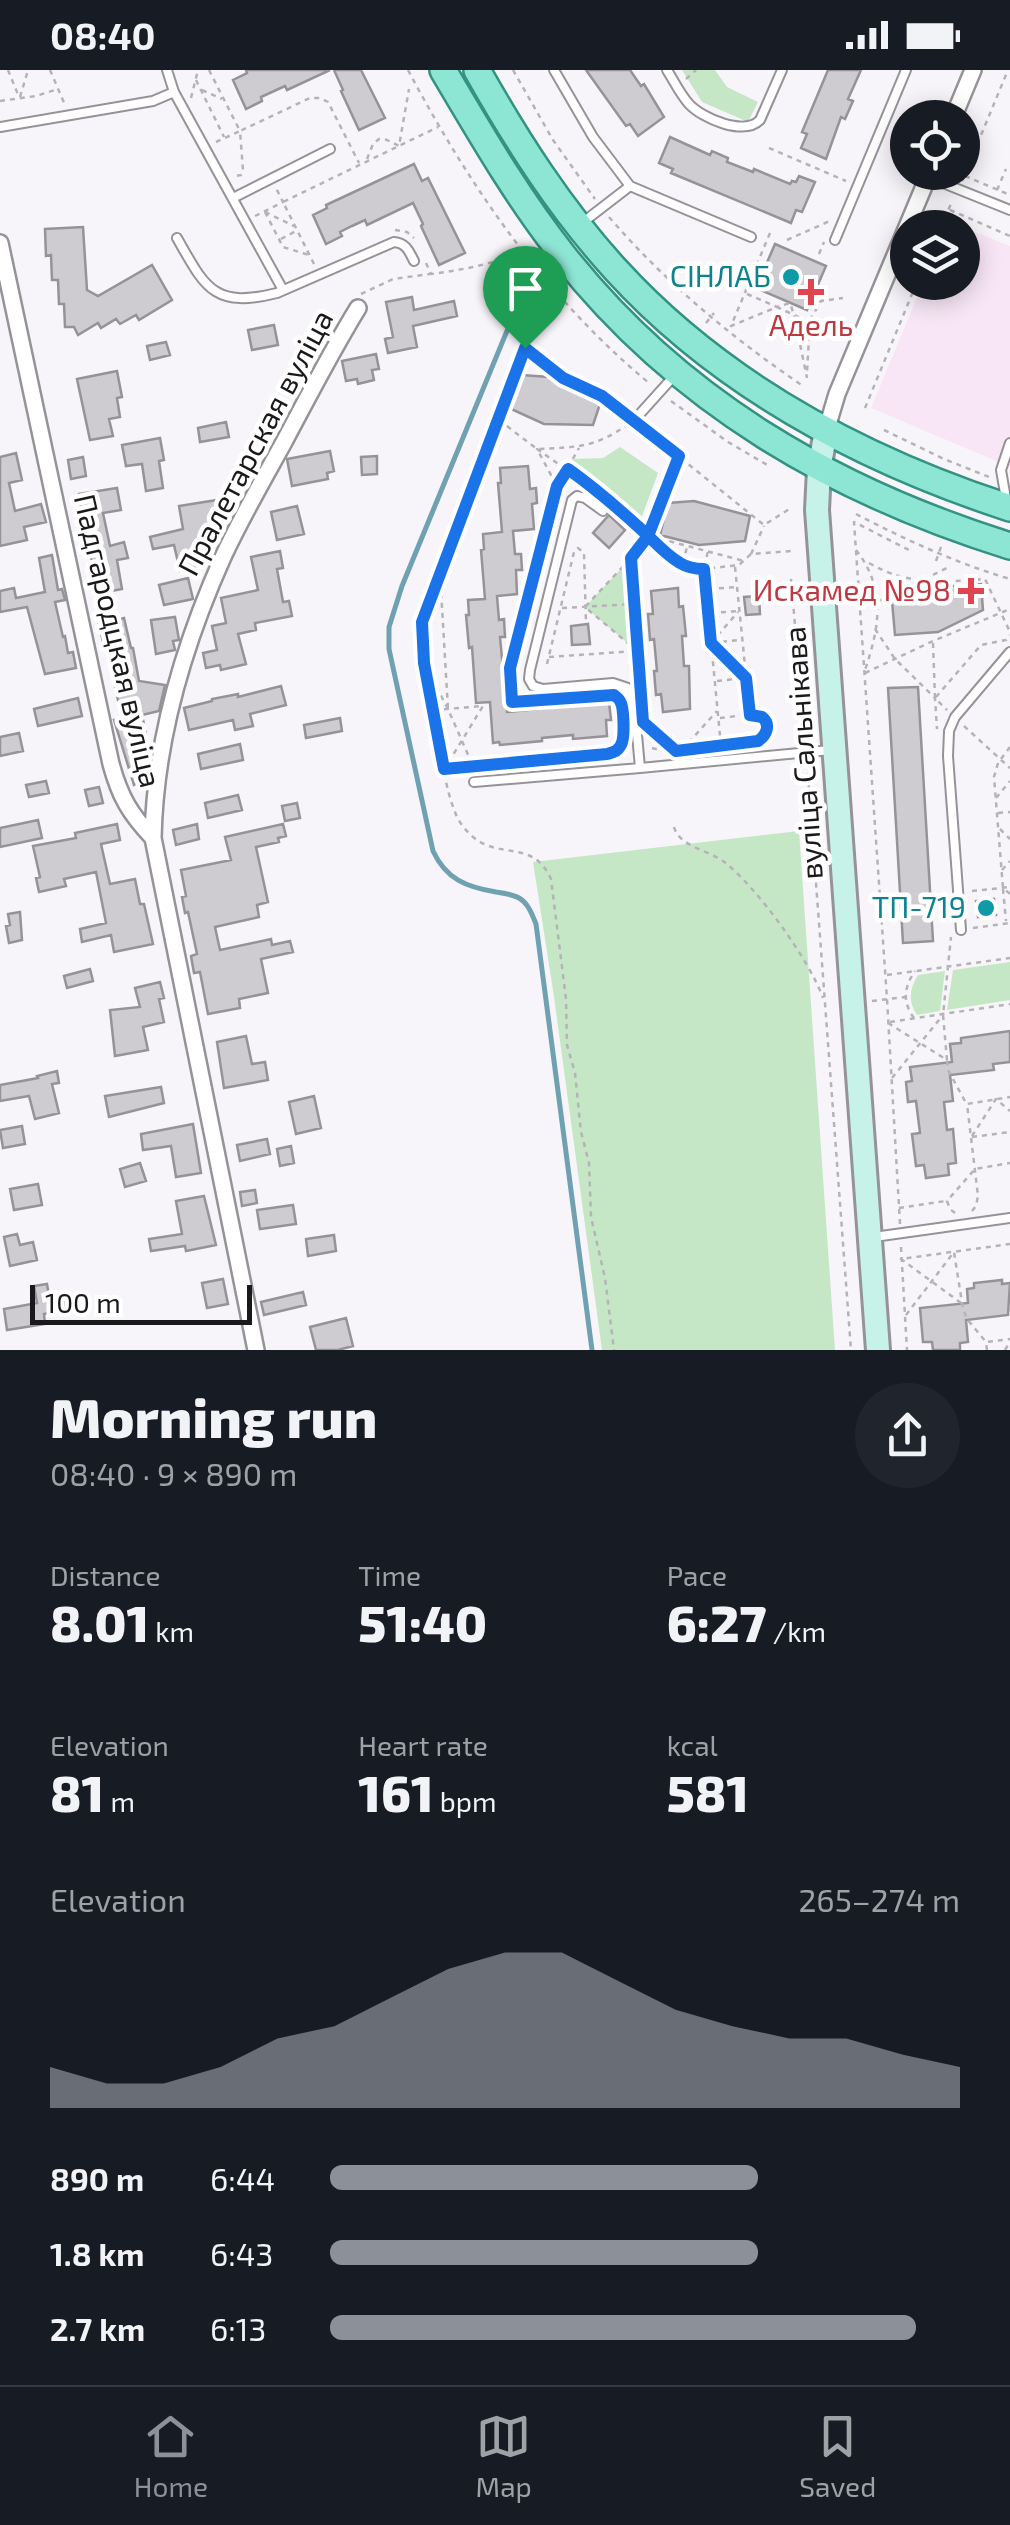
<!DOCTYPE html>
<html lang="en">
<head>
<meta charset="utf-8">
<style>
  body { margin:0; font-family:"Exo 2",sans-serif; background:#20242c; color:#f1f3f6; height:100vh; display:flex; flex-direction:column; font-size:38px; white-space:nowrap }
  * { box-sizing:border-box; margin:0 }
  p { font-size:32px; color:#9ea1a6 }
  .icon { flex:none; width:55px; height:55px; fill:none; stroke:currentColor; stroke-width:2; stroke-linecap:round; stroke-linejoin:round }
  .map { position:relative; height:1280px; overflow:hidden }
  .drawer { display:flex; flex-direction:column; background:#171b24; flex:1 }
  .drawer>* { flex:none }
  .fabs { position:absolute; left:890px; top:30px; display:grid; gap:20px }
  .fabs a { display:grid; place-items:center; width:90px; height:90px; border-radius:50%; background:#171b24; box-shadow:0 5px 25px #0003; font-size:50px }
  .scale { position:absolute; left:30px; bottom:25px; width:222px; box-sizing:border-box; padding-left:10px; border:5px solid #19181a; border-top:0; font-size:28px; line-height:35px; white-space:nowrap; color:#19181a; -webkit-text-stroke:8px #fff; paint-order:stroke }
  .pin { position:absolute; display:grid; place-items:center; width:85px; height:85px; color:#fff; margin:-102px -42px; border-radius:50% 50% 50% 0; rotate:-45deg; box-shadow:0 0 10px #0007 }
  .pin .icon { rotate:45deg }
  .round { display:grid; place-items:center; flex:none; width:105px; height:105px; border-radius:52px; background:#20242c }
  .summary { display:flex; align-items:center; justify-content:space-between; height:170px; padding:0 50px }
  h1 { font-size:55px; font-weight:800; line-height:75px }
  .stats { display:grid; grid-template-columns:repeat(3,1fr); gap:15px; height:170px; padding:10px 50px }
  .stats div { display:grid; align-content:center }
  .stats b { font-size:50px; font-weight:800 }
  .stats small { font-size:28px; font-weight:400 }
  .stats p { font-size:28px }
  .chart { height:280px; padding:20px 50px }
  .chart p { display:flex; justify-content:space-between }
  .chart svg { width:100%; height:180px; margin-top:10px; fill:#8c9099; opacity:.7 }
  ul { padding:0 50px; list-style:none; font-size:32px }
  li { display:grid; grid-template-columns:160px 120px 1fr; align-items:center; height:75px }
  li i { height:25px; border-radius:12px; background:#8c9099 }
  .status { display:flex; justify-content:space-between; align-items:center; height:70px; padding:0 50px; background:#171b24; direction:ltr }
  .status svg { height:28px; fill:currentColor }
  .tabs { display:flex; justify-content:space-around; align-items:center; height:140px; border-top:2px solid #363941; background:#171b24; font-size:28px; color:#9ea1a6 }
  .tabs a { display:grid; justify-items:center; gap:5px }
  .tabs .on { color:#8c9099 }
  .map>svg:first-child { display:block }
</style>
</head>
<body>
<div class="status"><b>08:40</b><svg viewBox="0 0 49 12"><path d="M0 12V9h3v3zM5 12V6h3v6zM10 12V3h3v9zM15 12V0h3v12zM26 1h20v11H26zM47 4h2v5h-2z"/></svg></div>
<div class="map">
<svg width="1010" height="1280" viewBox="0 0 1010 1280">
  <rect width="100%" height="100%" fill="#f8f5fa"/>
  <path fill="#f8e6f6" d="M948 151 1010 176V397L871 338 923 213 962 212V158L946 157Z"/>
  <path fill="#c5e7c6" d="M682 0H715L727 17 758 32 748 52 702 32Z
    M620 377 658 403 638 457 598 422 567 399 573 389 603 388Z
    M631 488 637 581 585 537Z
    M799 761 835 1280H602L554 927 533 792Z
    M1010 892V930L947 940 953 900Z
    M945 901 940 941 917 945C908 932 909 919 918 905Z"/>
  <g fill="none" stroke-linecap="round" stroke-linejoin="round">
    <path stroke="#70a1b3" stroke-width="5" d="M518 234 402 516 389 557V579L433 781C446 809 466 817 496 822 503 823 512 824 519 828 528 833 532 844 536 854L592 1280"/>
  </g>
  <path fill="#cfccd1" stroke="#969398" stroke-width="2.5" d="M246 0H330L287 20 285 16 261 27 262 31 246 39 233 10 247 3Z
    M334 0H361L385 48 359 60 341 21 343 20Z
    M586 0H630L641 16 644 14 664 47 638 66 630 54 626 56Z
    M828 0H861L848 29 853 31 845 49 841 47 826 89 801 78 807 64 802 62Z
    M670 67 710 85 712 81 728 88 727 92 753 102 754 99 790 114 792 111 796 112 799 106 815 112 802 142 796 140 791 153 671 103 673 99 659 93Z
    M414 94 422 111 428 108 465 183 439 195 421 156 423 154 413 133 367 155 365 150 352 156 340 162 342 166 326 174 313 145 327 138 326 135Z
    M83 157 87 220 98 226 152 195 172 230 139 250 136 245 120 254 116 249 101 258 98 253 78 265 74 257H65L64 234H59L58 210H52L51 185 46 186 45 159Z
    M775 174 826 196 807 240 756 218Z
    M412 227 414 240 454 231 457 246 413 256 417 277 388 283 385 269 393 267 386 232Z
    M274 255 278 275 252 280 248 260Z
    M166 272 170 285 150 290 147 276Z
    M376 284 379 299 372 300 374 310 358 314 357 309 346 311 342 291Z
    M117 301 122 327 117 328 120 347 109 349 113 366 90 370 77 309Z
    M521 305 549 307 602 328 593 355 544 354 509 338Z
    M226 352 229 367 200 372 198 358Z
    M160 368 164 390 159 391 163 418 146 421 142 394 126 396 122 375Z
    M330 381 334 401 327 403 328 409 292 416 287 389Z
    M16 383 22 410 9 413 15 441 41 434 46 452 24 457 27 470 0 476V387Z
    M377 386V404L362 405 361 387Z
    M83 387 86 406 71 409 68 390Z
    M528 396 530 419 536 418 537 433 532 434 534 459 513 461 515 484H521L522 500H516L517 524 497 526 499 550 504 549 505 567H500L507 642 609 632 611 650H606L607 666 573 669V665L542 668V671L500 675 499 672 493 673 490 632 476 633 472 577 469 578 466 545H469L468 530 485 529 481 480 484 479 483 464 502 462 498 413H501L500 398Z
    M117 418 121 440 103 443 110 476 124 472 128 488 117 490 122 519 101 523 96 498H94L85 468 79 424Z
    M217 430 220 446 210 447 213 469 197 472 201 493 195 494V498L180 501 174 475 153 479 150 467 183 459 179 436Z
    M694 431 750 446 745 471 699 475 660 465 668 433Z
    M297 436 304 464 277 470 271 442Z
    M609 445 625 460 609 478 593 463Z
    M280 481 283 498 277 499 283 532 289 531 292 546 255 553 256 560 238 564 246 594 221 600 220 595 206 598 203 583 217 580 212 556 226 553 221 528 258 520 251 487Z
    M52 485 58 520 62 519 65 530 55 532 63 567 65 566 68 583 73 582 76 598 45 604 27 537 0 542V521L14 518 16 528 45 522 39 488Z
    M188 508 193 529 164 535 159 515Z
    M981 514 983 540 938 562 895 565 892 531 923 518Z
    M678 518 679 537 683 536 686 566H682L684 596H689L690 639 663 642 661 624 656 625 654 601H657L654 569 650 570 648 544H653L651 521Z
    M759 526 760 544 746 545 744 527Z
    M175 547 179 570 173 571 175 580 156 584 151 550Z
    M124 548 131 578H133L139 611 165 615 159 641 142 645 146 664 137 666 143 688 139 689 145 712 134 715 114 650 122 648 113 608 121 606 113 569 103 572 99 554Z
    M588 554 590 574 572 575 571 556Z
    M281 616 286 635 250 644 253 656 235 660 233 650 189 660 184 638 212 631V629L238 624V627Z
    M918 617 933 871 903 873 888 618Z
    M78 628 82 646 38 656 34 639Z
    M340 648 342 661 306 668 304 655Z
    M19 663 23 681 0 686V667Z
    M240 674 243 690 201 699 198 684Z
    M46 711 49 723 29 727 26 715Z
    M99 717 103 733 89 736 85 720Z
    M238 725 242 740 208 748 205 733Z
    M297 733 300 748 285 751 282 736Z
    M38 750 42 768 0 777V758Z
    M117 754 120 770 101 774 110 814 135 809 140 834H144L153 874 114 882 111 865 82 872 80 859 106 853 96 802 64 809 66 816 39 822 36 808 40 807 33 776 76 768 75 763Z
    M197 754 199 769 176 775 173 760Z
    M283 754 286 766 278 768 279 772 256 777 268 832 257 835 259 847 215 857 220 880 271 869 272 875 290 871 293 882 261 889 268 923 239 929 240 938 208 944 200 902 194 903 191 886 197 884 188 842 185 843 182 827 186 826 181 800 231 790 225 767Z
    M994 829 996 845 978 847 976 831Z
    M20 842 22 870 9 873 6 856 10 855 8 844Z
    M90 899 93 911 67 918 64 906Z
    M160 912 164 928 159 929 164 952 143 957 148 980 115 986 110 940 140 937 135 918Z
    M1010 961V992L993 994 994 1000 950 1005 953 1031 944 1032 947 1060 953 1059 956 1093 948 1094 949 1105 926 1108 924 1095 916 1096 912 1064 920 1063 916 1031 908 1032 906 1012 912 1011 910 997 952 992 950 974 961 973V968Z
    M246 966 252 994 265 992 268 1010 224 1018 217 972Z
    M57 1001 59 1013 52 1014 59 1043 35 1049 29 1026 0 1031V1015L38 1008 37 1006Z
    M161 1017 164 1033 109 1047 105 1026Z
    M314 1026 321 1058 296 1064 289 1032Z
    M193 1054 201 1103 176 1107 171 1076 143 1080 141 1064Z
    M22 1056 25 1074 3 1078 0 1060Z
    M267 1069 270 1084 240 1091 237 1075Z
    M291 1076 294 1093 280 1096 277 1079Z
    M140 1093 146 1111 125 1117 120 1099Z
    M38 1114 42 1135 14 1140 10 1119Z
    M255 1120 257 1133 242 1136 240 1122Z
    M204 1126 216 1175 186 1181 185 1176 151 1181 149 1169 182 1164 176 1131Z
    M293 1135 296 1154 260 1159 257 1140Z
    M17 1164 20 1175 33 1172 37 1190 10 1196 4 1167Z
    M334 1165 336 1181 308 1186 306 1169Z
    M223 1209 228 1234 207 1238 202 1213Z
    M1002 1210V1214L1010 1213 1008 1245 966 1250 968 1272 960 1273V1280H933L932 1272H923L920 1238 968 1233 967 1219 974 1218V1213Z
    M47 1214 49 1226 63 1224 66 1240 44 1244 45 1254 7 1260 4 1239 37 1233 34 1216Z
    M303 1222 306 1235 264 1245 261 1232Z
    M346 1248 353 1276 338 1280H316L310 1257Z"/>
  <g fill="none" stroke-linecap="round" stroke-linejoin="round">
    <g stroke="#969398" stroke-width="12">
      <path id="lane" d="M554 0 593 67 630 116 751 167
        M667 0C674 11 680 24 689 34 703 49 744 66 760 50L782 0
        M174 22 283 220
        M0 57 153 31 174 22 167 0
        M928 107 1010 140
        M233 128 330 79
        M582 153 630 116
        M177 168C205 217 213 239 277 223L394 172C406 173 409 181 414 191
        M835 170 906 0
        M638 346 674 306
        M1006 429 1001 400 1010 373
        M603 441 585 428 577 426 572 430 530 600 529 609 533 616 543 619 613 613 628 618 634 631 640 698 831 680
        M474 712 640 698
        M961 860 948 686 949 661 955 647 1010 582
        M874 1167 1010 1148"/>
    </g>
    <g stroke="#969398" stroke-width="20">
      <path id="street" d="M953 48 973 0
        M0 173 111 694C120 727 130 744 153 768L256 1280
        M826 361 837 324 930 102
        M153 768C155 672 184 574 223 487 241 448 263 410 284 372 308 327 331 282 358 238"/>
    </g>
    <g stroke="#969398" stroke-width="28">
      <path id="secondary" d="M826 361 819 399 817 440 878 1280"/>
    </g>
    <g stroke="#339281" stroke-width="30">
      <path id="primary" d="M443 0C481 64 517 127 563 185 679 332 834 421 1010 476
        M477 0C517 71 561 140 616 200 721 315 863 390 1010 438"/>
    </g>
    <path stroke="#b5b3b7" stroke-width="2.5" stroke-dasharray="5 5" stroke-linecap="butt" d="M8 0 19 27
      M50 0 65 35
      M209 0 240 61 310 28H320L328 32 359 93
      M408 0C470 117 546 228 649 313
      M513 0 553 70 595 129
      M686 9 696 0
      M196 10 224 67
      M202 20 222 29
      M20 27 28 0
      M191 28 198 0
      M0 31 36 26 58 19
      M216 72 240 61 243 100 241 105 235 106
      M769 78 846 111
      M367 89 373 74 379 69H385L399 76 409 19
      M965 106 1010 125
      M962 111 1008 0
      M997 120 1006 99
      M950 140 1010 166
      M265 142 283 177 309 185
      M265 142 294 156
      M255 146 283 132 276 118
      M609 147C666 213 731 267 803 316
      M941 158 952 131
      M395 160 407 162 414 168
      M770 163 731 256 777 237 794 245 807 308
      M281 169 296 161
      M787 170 832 150
      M819 184 824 172
      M426 193 431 204C462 200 493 194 522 182
      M314 194 283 132 438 57
      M361 224 393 209 430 204
      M747 224 777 237 790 233 794 245 810 252 807 302
      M554 233 532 259 427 535 422 552V572C426 606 433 639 439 673 443 695 446 720 455 742 458 751 465 760 473 767 501 790 533 769 551 809L566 929 567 975 575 1003 581 1062 589 1093 591 1147 605 1208 614 1280
      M810 250 821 231 843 228
      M706 253 714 243
      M526 279 563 308 602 326 627 346
      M671 331 728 372 769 396
      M865 338 917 212
      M499 350 537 379C578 377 595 378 630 353
      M642 357 764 455 791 438
      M884 360 944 389 989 407
      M558 415 579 378
      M613 435 671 487 688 497 704 499 739 495 751 484 791 481
      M856 444C906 470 956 493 1010 509
      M650 466 744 491
      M856 480C886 518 880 556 865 600
      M751 484 764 456
      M630 489 585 537 636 580
      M936 491 942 474
      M683 493 687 477
      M869 493C909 516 941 512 985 509L1010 562
      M735 497 750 645
      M440 503 448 639
      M791 509 805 670
      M709 519 736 517
      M879 531 949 497
      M562 538 633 534
      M711 543 738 541
      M875 559 895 589 935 628 937 659
      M711 573 738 542
      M712 573 739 570
      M933 573 935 628 947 640
      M711 574 745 607
      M549 587 636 581
      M547 594 574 482 578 478 584 483 586 553
      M427 599 448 639 473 696
      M865 603 933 571 1010 539
      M717 611 744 608
      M640 612 631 488 648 466 679 386
      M936 627 981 575 1006 570 1010 565
      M538 630 512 632 510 598 557 416 537 379 604 426
      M434 640 483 636 445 698
      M720 648C735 647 757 640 767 653 766 677 742 674 723 676
      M647 655 675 680
      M964 656 1010 698
      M1010 677 998 693 994 707 1003 818 1010 824
      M652 678 667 682 721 676 704 499 708 481
      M682 680 717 641
      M807 693 851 1280
      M446 699 612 683C629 672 623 651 621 633
      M996 728 1010 711
      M998 743 1010 742
      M674 757C679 776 707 780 723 791 756 816 809 889 823 928
      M1000 759 1010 769
      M1002 800 1010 791
      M1003 819 1006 851
      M972 821 1010 817
      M973 858 1010 853
      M887 905 1010 888
      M872 931 905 927
      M914 948C902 932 904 917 915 901
      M890 952 1010 934
      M888 953 947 990 948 1000 966 1033
      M947 990 943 945 951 867
      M892 1008 943 945
      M972 1066 996 1029 1010 1041
      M972 1067 1010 1062
      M899 1138 946 1131
      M972 1141 976 1136 978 1126 967 1034 1010 1027
      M955 1143 950 1139 947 1131 975 1099 1010 1093
      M900 1154 887 929 854 452 911 481
      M901 1177 907 1280
      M961 1233 901 1189 1010 1174
      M906 1245 954 1182 963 1239 967 1249 986 1272
      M987 1280 986 1272 1010 1269
      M1005 1280 1010 1272"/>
    <use href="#lane" stroke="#fff" stroke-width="8"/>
    <use href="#street" stroke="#fff" stroke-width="15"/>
    <use href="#secondary" stroke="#c6f2ea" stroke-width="22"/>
    <use href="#primary" stroke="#8de5d4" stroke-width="25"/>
  </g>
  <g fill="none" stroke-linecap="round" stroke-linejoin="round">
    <g stroke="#fff" stroke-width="20">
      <path id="route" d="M525 278 422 552 424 593 444 699 607 684C614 682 617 682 621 675 625 668 624 637 620 631 619 628 616 627 614 625L512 632 510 598 557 416 568 399C595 418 619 439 643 461 655 472 666 485 680 493 688 498 695 499 704 499L711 573 746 608 750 645 762 647C771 654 767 665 758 671L676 681 643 652 631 488 648 466 679 386 602 326 563 308 525 278"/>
    </g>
    <use href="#route" stroke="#1a73e8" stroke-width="12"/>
  </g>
  <g fill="#0f9aa8" stroke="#fff" stroke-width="4">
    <circle cx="791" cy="207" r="10"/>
    <circle cx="986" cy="838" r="10"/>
  </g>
  <g fill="#e0444e" stroke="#fff" stroke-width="4">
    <path d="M806 207h10v10h10v10h-10v10h-10v-10h-10v-10h10z"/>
    <path d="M966 506h10v10h10v10h-10v10h-10v-10h-10v-10h10z"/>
  </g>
  <g text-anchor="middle" stroke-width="9" stroke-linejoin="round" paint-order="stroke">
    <g font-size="30" fill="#0d838f" stroke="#fff" text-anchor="end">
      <text x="771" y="217">СІНЛАБ</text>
      <text x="966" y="848">ТП-719</text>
    </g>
    <g font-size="30" fill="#be3a42" stroke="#fff">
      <text x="811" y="266">Адель</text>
      <text x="951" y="531" text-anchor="end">Искамед №98</text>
    </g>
    <g font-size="30" fill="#19181a" stroke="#fff">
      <text transform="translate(256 373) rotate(-62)" y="10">Пралетарская вуліца</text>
      <text transform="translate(117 571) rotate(77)" y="10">Падгародцкая вуліца</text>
      <text transform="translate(804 683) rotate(-94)" y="10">вуліца Сальнікава</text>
    </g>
  </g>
</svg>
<div class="fabs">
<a><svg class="icon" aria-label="locate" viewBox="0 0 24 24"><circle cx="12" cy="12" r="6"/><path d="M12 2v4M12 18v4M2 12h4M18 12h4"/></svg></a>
<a><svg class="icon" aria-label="layers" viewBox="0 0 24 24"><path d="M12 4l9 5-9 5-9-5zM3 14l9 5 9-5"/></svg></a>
</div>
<div class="scale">100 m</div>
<div class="pin" style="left:525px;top:278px;background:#1e9e55"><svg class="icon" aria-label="arrive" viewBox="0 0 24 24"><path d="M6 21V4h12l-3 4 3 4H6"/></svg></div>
</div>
<section class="drawer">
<div class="summary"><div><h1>Morning run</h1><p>08:40 · 9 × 890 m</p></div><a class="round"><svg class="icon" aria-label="share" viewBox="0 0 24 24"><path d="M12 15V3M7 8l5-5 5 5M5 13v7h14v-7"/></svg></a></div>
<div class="stats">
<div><p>Distance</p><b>8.01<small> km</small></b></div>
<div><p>Time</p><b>51:40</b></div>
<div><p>Pace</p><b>6:27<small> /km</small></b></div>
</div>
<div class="stats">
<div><p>Elevation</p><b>81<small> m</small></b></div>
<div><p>Heart rate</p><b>161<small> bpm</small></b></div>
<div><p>kcal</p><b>581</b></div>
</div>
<div class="chart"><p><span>Elevation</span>265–274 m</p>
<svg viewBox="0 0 160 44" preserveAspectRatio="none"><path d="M0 44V34L10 38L20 38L30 34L40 27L50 24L60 17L70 10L80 6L90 6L100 13L110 20L120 24L130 27L140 27L150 31L160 34V44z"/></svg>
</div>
<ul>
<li><b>890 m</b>6:44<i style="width:68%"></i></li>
<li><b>1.8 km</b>6:43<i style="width:68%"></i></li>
<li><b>2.7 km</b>6:13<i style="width:93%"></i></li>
</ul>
</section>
<nav class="tabs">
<a class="on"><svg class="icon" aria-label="home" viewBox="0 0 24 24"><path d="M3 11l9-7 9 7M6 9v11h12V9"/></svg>Home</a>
<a><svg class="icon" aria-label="map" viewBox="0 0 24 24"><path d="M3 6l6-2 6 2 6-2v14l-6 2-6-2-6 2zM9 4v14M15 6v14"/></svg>Map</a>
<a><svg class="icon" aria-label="saved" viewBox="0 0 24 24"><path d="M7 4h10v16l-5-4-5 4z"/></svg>Saved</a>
</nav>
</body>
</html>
